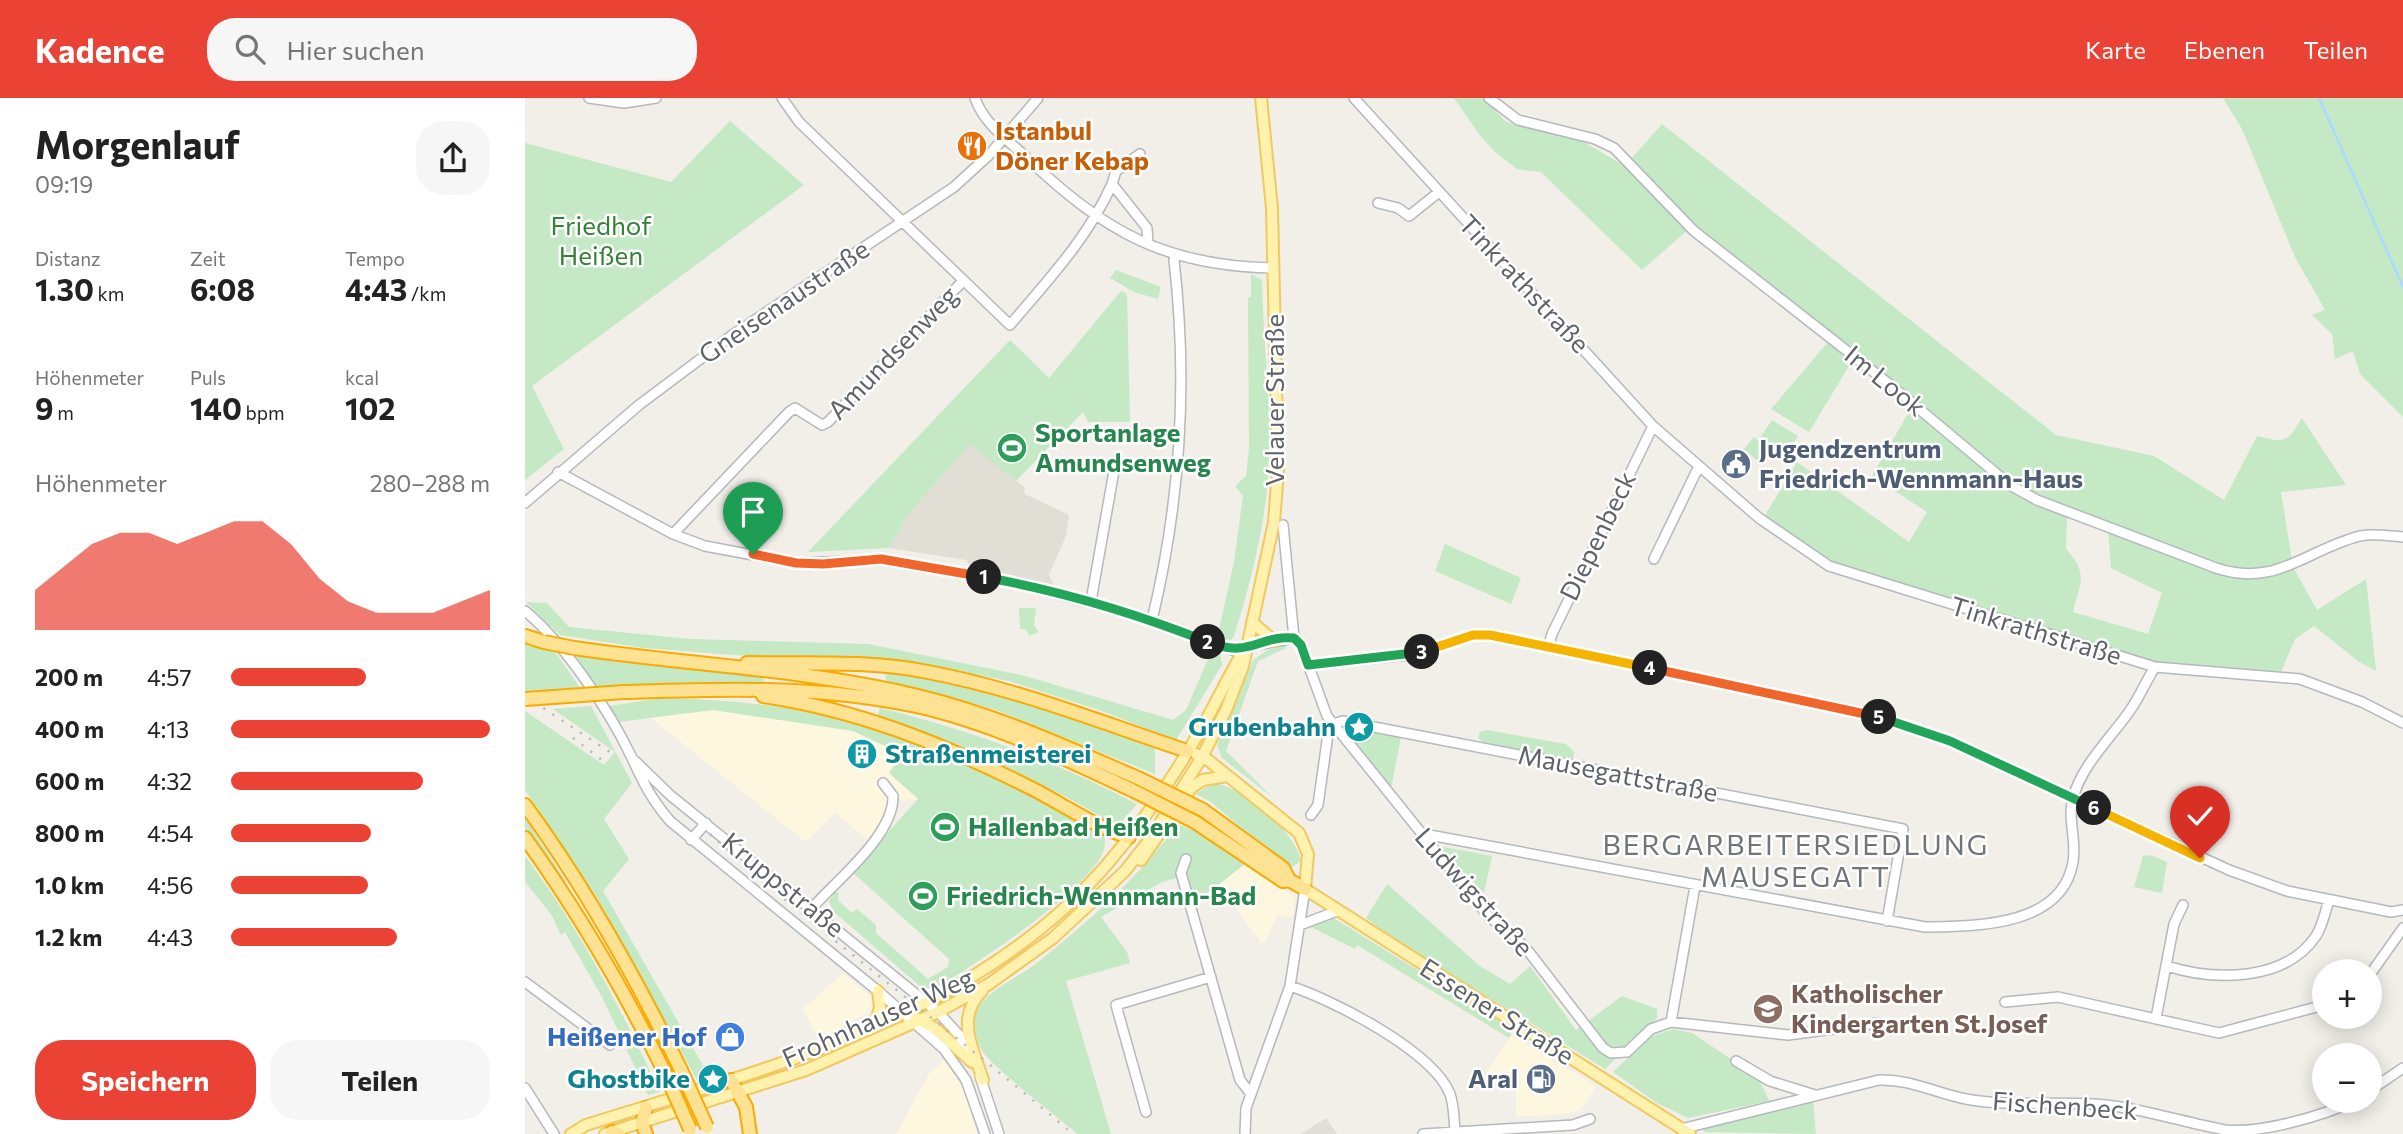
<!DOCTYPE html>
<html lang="de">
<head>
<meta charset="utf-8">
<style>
  body { margin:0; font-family:Commissioner,sans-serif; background:#f6f6f6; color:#222; height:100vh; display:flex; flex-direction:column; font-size:26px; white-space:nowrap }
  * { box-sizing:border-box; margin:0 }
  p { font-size:23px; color:#767676 }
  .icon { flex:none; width:38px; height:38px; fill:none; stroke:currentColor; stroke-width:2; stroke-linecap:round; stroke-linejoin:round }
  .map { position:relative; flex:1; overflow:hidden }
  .sheet { display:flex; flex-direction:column; background:#fff; width:525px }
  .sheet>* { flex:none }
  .tools { position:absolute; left:1787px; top:861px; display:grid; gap:14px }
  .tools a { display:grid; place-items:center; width:70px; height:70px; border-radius:50%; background:#fff; box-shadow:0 4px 18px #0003; font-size:35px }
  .pin { position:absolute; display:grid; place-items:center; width:60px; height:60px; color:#fff; margin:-72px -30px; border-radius:50% 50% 50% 0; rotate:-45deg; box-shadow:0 0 7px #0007 }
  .pin .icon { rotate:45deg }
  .km { position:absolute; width:35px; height:35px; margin:-18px; border-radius:50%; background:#222; color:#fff; font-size:19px; line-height:35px; text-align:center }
  .round { display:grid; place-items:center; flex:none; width:74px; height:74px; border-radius:28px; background:#f6f6f6 }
  .head { display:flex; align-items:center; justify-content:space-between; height:119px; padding:0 35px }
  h1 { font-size:38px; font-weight:700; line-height:52px }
  .metrics { display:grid; grid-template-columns:repeat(3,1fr); gap:10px; height:119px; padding:7px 35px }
  .metrics div { display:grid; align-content:center }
  .metrics b { font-size:30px; font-weight:700 }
  .metrics small { font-size:19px; font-weight:400 }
  .metrics p { font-size:19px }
  .chart { height:196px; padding:14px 35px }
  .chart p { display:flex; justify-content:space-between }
  .chart svg { width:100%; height:126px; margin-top:7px; fill:#ea4335; opacity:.7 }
  .action { display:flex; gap:14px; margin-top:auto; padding:14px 35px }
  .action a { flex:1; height:80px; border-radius:28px; background:#ea4335; color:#fff; font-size:28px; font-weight:700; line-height:80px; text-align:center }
  .action a+a { background:#f6f6f6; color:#222 }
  ul { padding:0 35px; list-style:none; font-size:23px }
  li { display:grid; grid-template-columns:112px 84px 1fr; align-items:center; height:52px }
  li i { height:18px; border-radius:9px; background:#ea4335 }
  header { display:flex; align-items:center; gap:42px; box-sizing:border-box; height:98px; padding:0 35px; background:#ea4335; color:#fff }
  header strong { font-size:33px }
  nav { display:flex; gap:38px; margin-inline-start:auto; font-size:24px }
  .search { width:490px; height:63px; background:#f6f6f6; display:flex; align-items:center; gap:18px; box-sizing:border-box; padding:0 24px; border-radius:28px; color:#767676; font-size:26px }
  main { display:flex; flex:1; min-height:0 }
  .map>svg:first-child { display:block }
</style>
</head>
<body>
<header>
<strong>Kadence</strong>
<div class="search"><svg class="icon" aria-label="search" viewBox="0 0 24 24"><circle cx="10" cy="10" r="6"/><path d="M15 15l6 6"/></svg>Hier suchen</div>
<nav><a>Karte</a><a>Ebenen</a><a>Teilen</a></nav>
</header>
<main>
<section class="sheet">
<div class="head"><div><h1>Morgenlauf</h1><p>09:19</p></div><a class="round"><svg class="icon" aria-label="share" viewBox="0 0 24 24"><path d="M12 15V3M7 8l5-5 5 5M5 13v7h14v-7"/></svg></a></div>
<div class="metrics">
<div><p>Distanz</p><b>1.30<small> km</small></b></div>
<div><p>Zeit</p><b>6:08</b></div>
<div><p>Tempo</p><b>4:43<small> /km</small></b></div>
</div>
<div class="metrics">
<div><p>Höhenmeter</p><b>9<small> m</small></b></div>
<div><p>Puls</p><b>140<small> bpm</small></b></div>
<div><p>kcal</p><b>102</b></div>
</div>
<div class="chart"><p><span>Höhenmeter</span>280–288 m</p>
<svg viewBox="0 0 160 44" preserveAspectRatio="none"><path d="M0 44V30L10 22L20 14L30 10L40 10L50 14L60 10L70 6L80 6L90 14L100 26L110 34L120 38L130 38L140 38L150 34L160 30V44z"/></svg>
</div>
<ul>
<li><b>200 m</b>4:57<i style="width:52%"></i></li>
<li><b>400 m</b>4:13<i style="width:100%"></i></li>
<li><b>600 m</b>4:32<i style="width:74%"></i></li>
<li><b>800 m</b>4:54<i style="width:54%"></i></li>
<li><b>1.0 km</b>4:56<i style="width:53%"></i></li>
<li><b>1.2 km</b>4:43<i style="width:64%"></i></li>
</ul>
<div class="action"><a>Speichern</a><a>Teilen</a></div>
</section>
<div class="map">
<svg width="1878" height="1036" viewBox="0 0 1878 1036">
  <rect width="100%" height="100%" fill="#f1efe8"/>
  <path fill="#fef7e0" d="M188 612 328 633 392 650 394 701 362 702 359 718 343 742 310 715 280 744 125 619Z
    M720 766 770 799 767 820 752 817 740 844 736 845 694 786Z
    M318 875 345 898 347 912 294 942 278 911Z
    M986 937 1071 988 1056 1011 1048 1015 991 1019V991L962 973Z
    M420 961 442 997 452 1036H371L404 976Z"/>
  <path fill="#e1ded6" d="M445 345 499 389 500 396 544 417 541 438 524 477 529 487 447 470 441 462 364 450 381 419Z
    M801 1020 812 1036H776Z"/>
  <path fill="#c5e8c5" d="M929 0H960L980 23 989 27 1050 39 1100 68 1137 26 1531 337 1629 358 1699 402 1732 338C1762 345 1761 345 1777 320L1821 387 1756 394 1767 462 1726 473 1682 464 1511 403 1542 418 1541 451C1564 476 1555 485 1548 514L1623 536 1637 495 1586 470 1583 432 1716 479 1768 469 1792 512 1841 481 1851 573 1833 563 1789 528 1770 541 1756 574 1640 566 1321 472 1293 458 1239 419 1272 364 1384 444 1402 414 1347 378 1389 305 1164 131 1117 172 1016 74 992 71 969 53 954 36Z
    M1698 0H1878V319L1835 276 1828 253 1810 261 1807 236 1787 217 1800 212 1770 159 1717 31Z
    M205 23 279 87 7 288 39 351 0 382V45L146 84Z
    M591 172 636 189 633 201 609 194 585 180Z
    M726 176 737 182C738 248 748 314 743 381 739 433 725 487 709 538L706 542 692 540 709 464 718 398 710 388 721 378 724 350 723 200 726 199Z
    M596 193 602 196 605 324H563L558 314 491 383 445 346 381 419 364 450 283 454 485 242 524 280Z
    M1303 244 1327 263 1284 334 1246 311Z
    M1247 322 1273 338 1261 357 1235 340Z
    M1229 339 1245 353 1235 365 1219 351Z
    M920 446 996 480 986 506 910 473Z
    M1 504 22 505 44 529 165 541 343 546 497 577 648 622 661 612 687 552 695 556 697 567 651 642 574 612 484 583 398 566 209 557 119 550 35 537Z
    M494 510H511L509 527 513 534 505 538 500 531H495Z
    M0 547 30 554 56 591 0 594Z
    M761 547V550L733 563 701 653 747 699 697 660 692 647 728 562 743 552Z
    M51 558 238 579 239 584 72 589Z
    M360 574C449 580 531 612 615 641L630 649V676L471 612 361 583Z
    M138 600C223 602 303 612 384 640 451 664 516 703 580 735 580 740 580 746 579 751 569 788 454 864 419 885L409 891 396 889 308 813 304 803 310 794 314 795 313 802 327 815 332 811 351 827V835L403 881 423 869 424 861 327 774 393 701 364 675 377 656 328 633 188 612 93 624 84 608Z
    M66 608 107 685 79 721 104 761 78 793 184 978 172 982 72 800 0 692V613L79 667 90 654 28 611Z
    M355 610C448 633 527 662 612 706L593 728C516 683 438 647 352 620Z
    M830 630 876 639 866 691 825 638Z
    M962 632 1041 646 1049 654 1048 663 958 644 953 640 955 634Z
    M683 684C713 684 771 734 776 763L764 771 686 704 671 696 683 688Z
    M0 720 41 783 39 785 0 731Z
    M653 726 690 742 720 766 670 805 662 777 637 784 576 819 602 854 605 865 541 883 586 1036H553C536 1022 462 965 456 951 450 937 446 919 456 906 469 889 495 878 512 865 564 823 613 780 653 726Z
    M914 748 967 758 959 795Z
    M1625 757 1642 764 1637 795 1609 789 1618 758Z
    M0 758C55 831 96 911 135 994L123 997 78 901 40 834 36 837 26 816 0 784Z
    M862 786 955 868 985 886 1005 868 1051 932 1097 898 1132 911V920L1080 971 871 842 841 820Z
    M807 819 984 929 986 937 984 940 832 847 830 851 784 828Z
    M1149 931 1167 935 1234 980 1244 1003 1163 1020 1132 1005 1088 974 1126 938Z
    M1288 1003 1291 1036 1178 1034 1180 1030Z"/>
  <path fill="#aadaff" d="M392 782 414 803 403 814 382 793Z"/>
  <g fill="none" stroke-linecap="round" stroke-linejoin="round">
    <path stroke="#aadaff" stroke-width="2.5" d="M1794 0 1878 189"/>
    <g stroke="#b5b8bc" stroke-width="12">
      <path id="minor" d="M64 0 99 5 131 0
        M257 0 274 24 485 227C523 182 563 140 587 86
        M450 0C459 26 482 41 502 60 579 133 639 168 748 170
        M829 0 1128 328 1234 420 1304 468 1630 569 1775 581 1837 604 1878 625
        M964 0 993 22 1070 41 1089 50 1169 133 1368 289 1485 387 1512 402 1691 470C1752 490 1780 452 1835 438 1848 435 1864 438 1878 439
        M615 56 591 73 587 86 622 130 623 146
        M853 105 873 110 884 118 914 94
        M33 374 148 436 180 448 271 465 356 462 496 486 627 522 707 552 769 540 776 547 802 618 964 819 988 837 1004 854 1078 950 1086 955 1102 954 1126 931 1146 924 1263 937 1353 925
        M0 405 114 307 206 238 429 89 464 57 513 0
        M758 427 769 540
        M148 436 264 314 270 310 297 327 303 324 438 183
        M1129 461 1174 368
        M566 503 589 373
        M0 513C39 545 84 612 106 658 118 684 126 701 145 723L353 893 419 951 441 982 460 1036
        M627 522C656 402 663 284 649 162L651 156
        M1023 550 1027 536 1128 328
        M784 567 884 557 949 537H965L1349 617 1425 643 1704 772 1762 793 1866 814 1878 812
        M808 626 818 623 1378 731 1362 823
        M109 662 145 697 413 914 434 937 446 963
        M786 717 793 707 803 636 808 626
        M899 736 1400 829C1451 828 1537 829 1548 764 1552 743 1542 720 1548 700 1557 666 1587 639 1606 611 1615 598 1621 583 1630 569
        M166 742 181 725
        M661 761 656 775 715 982 726 996
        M287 810C312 782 369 737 368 698L358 685
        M775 827 812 813
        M1642 868C1689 883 1760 884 1791 838 1798 827 1800 814 1804 802
        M1844 878 1878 830
        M0 884 85 947
        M765 888C808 902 908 953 925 996 929 1007 929 1021 930 1033
        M1480 904 1533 899 1694 935 1799 907
        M1631 920 1649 826 1658 807
        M1146 924 1170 788
        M1211 963 1245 983 1290 997
        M455 978 474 1036
        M0 990 29 1036
        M1844 993 1878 970
        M621 1014 591 907 686 879
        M1156 1031 1354 982C1386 981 1410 995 1441 1001 1483 1009 1527 1003 1569 1006 1614 1009 1656 1024 1700 1032 1734 1036 1798 1018 1829 1003
        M720 1036 721 1010 765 888 780 791
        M898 1036 1048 1027 1065 1021"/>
    </g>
    <g stroke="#f2c960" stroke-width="14">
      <path id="major" d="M727 524 749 543
        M671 656 683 662 774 735 783 756 780 791 1165 1036
        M616 762 667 689 678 682 702 678
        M457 893C430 920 448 950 458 982
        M391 920 411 931 447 964
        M350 927 355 909 353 893
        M46 1036 61 1027C245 969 453 919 584 764 620 722 653 672 680 624 693 601 704 577 718 554
        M80 1036 281 972 413 914 464 886 528 840 600 773 625 741 677 659 701 612 718 568 749 424 753 373 747 110 736 0"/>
    </g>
    <g stroke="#f9ab00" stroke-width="16">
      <path id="highway" d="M0 538 19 544
        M49 550C163 567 281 571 393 598 469 616 541 649 613 680
        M222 565C281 566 344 562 403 574 493 591 575 624 662 653
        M99 594C197 591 294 587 391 608 467 625 539 660 609 693
        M238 598C333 612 418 646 504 689 536 705 570 729 604 739
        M0 707C61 790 111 880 156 972
        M678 712 758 770 764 782
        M670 724 758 783 764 782 780 791
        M0 740C54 815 100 894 141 977
        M206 982 221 1009 225 1036
        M87 1034 94 1036
        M121 1036 117 1025 121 1010"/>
    </g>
    <use href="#minor" stroke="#fff" stroke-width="9"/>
    <use href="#major" stroke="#fff2af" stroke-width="10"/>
    <use href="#highway" stroke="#fde293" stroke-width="12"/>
    <path stroke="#b6b7b8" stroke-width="2.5" stroke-dasharray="2 9" stroke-linecap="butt" d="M0 598 88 656
      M48 640 81 665
      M185 736C301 841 429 934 548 1036"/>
    <g stroke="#f9ab00" stroke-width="16" stroke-linecap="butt">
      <path id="highway-bridge" d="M19 544 49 550
        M0 601 99 594
        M613 680 678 712
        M609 693 670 724
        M156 972 182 1029
        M141 977 165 1031"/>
    </g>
    <use href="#highway-bridge" stroke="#fde293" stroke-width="12"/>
  </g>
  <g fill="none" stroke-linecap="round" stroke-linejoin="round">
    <g stroke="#fff" stroke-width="14">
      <path id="split-1" d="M228 456 271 465 298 466 356 461 459 479"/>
    </g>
    <g stroke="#fff" stroke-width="14">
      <path id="split-2" d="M459 479C536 493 610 515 683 544"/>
    </g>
    <g stroke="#fff" stroke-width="14">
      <path id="split-3" d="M683 544C725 561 733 537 769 540L776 547 783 567 897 554"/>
    </g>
    <g stroke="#fff" stroke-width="14">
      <path id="split-4" d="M897 554 948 537H965L1125 570"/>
    </g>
    <g stroke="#fff" stroke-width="14">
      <path id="split-5" d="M1125 570 1354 619"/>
    </g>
    <g stroke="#fff" stroke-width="14">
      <path id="split-6" d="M1354 619 1425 643 1569 710"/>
    </g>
    <g stroke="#fff" stroke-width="14">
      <path id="split-7" d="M1569 710 1675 760"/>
    </g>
    <use href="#split-1" stroke="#f0652b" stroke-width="9"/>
    <use href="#split-2" stroke="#22a559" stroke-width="9"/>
    <use href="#split-3" stroke="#22a559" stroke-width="9"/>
    <use href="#split-4" stroke="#f5b400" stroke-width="9"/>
    <use href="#split-5" stroke="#f0652b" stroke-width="9"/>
    <use href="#split-6" stroke="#22a559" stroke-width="9"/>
    <use href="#split-7" stroke="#f5b400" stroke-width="9"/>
  </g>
  <defs>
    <g id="restaurant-disc" transform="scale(1.575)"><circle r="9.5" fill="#e8710a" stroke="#fff"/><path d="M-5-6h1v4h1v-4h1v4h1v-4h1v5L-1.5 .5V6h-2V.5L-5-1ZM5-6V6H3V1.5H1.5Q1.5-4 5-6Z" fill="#fff"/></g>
    <g id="stadium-disc" transform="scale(1.575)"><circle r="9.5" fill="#2e9e5b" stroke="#fff"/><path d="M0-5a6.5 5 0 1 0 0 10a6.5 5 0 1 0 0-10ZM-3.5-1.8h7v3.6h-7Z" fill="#fff"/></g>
    <g id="civic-disc" transform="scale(1.575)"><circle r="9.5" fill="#5c6f8a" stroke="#fff"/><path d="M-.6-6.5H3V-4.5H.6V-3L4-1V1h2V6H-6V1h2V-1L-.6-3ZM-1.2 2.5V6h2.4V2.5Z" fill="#fff"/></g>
    <g id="sight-disc" transform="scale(1.575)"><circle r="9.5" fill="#0f9aa8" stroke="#fff"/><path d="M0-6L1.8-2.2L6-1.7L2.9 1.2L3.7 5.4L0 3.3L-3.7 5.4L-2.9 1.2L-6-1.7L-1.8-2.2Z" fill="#fff"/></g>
    <g id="building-disc" transform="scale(1.575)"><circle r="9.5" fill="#0f9aa8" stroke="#fff"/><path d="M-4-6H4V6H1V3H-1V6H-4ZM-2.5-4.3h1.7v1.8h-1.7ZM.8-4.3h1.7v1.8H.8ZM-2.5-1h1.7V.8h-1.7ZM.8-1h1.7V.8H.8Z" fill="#fff"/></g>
    <g id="school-disc" transform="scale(1.575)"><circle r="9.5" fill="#8d6e63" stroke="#fff"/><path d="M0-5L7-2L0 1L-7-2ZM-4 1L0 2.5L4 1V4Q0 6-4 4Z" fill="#fff"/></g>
    <g id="shop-disc" transform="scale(1.575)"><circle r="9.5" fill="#3f7fe0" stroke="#fff"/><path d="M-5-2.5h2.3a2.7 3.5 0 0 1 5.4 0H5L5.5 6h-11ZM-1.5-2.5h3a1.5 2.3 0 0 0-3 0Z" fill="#fff"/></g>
    <g id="fuel-disc" transform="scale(1.575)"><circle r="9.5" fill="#5c6f8a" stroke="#fff"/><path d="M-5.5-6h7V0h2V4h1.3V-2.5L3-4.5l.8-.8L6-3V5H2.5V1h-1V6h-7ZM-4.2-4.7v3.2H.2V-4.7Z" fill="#fff"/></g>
  </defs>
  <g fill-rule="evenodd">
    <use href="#restaurant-disc" x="447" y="48"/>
    <use href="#stadium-disc" x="487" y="350"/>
    <use href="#civic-disc" x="1211" y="366"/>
    <use href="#sight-disc" x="834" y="629"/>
    <use href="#building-disc" x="337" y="656"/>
    <use href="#stadium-disc" x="420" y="729"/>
    <use href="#stadium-disc" x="398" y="798"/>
    <use href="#school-disc" x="1243" y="911"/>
    <use href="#shop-disc" x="205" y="939"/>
    <use href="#sight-disc" x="188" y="981"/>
    <use href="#fuel-disc" x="1016" y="981"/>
  </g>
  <g text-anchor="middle" stroke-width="5" stroke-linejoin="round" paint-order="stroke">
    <g font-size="26" font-weight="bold" fill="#c56008" stroke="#fff" text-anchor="start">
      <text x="470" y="42">Istanbul<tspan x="470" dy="30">Döner Kebap</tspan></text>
    </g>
    <g font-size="26" fill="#348238" stroke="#fff">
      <text x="76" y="137">Friedhof<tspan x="76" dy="30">Heißen</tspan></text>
    </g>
    <g font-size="26" fill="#5f6368" stroke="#fff">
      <text transform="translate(999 186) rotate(47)" y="9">Tinkrathstraße</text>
      <text transform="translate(259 204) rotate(-34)" y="9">Gneisenaustraße</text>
      <text transform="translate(368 255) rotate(-46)" y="9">Amundsenweg</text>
      <text transform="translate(1360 283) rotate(39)" y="9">Im Look</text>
      <text transform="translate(750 302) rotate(-90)" y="9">Velauer Straße</text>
      <text transform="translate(1073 438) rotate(-64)" y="9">Diepenbeck</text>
      <text transform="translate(1511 533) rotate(17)" y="9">Tinkrathstraße</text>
      <text transform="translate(1093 676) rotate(11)" y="9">Mausegattstraße</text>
      <text transform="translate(258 787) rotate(39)" y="9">Kruppstraße</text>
      <text transform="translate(949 794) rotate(48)" y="9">Ludwigstraße</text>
      <text transform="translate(972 914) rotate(32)" y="9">Essener Straße</text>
      <text transform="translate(353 920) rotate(-24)" y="9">Frohnhauser Weg</text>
      <text transform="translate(1540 1008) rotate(4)" y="9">Fischenbeck</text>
    </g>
    <g font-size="26" font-weight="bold" fill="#27864d" stroke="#fff" text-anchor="start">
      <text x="510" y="344">Sportanlage<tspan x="510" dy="30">Amundsenweg</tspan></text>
      <text x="443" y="738">Hallenbad Heißen</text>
      <text x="421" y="807">Friedrich-Wennmann-Bad</text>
    </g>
    <g font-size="26" font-weight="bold" fill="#4e5e75" stroke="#fff" text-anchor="start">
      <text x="1234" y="360">Jugendzentrum<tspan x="1234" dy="30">Friedrich-Wennmann-Haus</tspan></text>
      <text x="993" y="990" text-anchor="end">Aral</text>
    </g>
    <g font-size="26" font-weight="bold" fill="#0d838f" stroke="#fff" text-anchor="end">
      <text x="811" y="638">Grubenbahn</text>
      <text x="360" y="665" text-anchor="start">Straßenmeisterei</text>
      <text x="165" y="990">Ghostbike</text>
    </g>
    <g font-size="26" font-weight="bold" fill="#785e54" stroke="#fff" text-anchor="start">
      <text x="1266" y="905">Katholischer<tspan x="1266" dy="30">Kindergarten St.Josef</tspan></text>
    </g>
    <g font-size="26" font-weight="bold" fill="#366cbe" stroke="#fff" text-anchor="end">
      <text x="182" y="948">Heißener Hof</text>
    </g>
    <g font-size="28" letter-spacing="2" fill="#70757a" stroke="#fff">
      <text x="1271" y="757">BERGARBEITERSIEDLUNG<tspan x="1271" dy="32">MAUSEGATT</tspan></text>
    </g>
  </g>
</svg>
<div class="tools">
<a>+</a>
<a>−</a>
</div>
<div class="pin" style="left:228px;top:456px;background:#1e9e55"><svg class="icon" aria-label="arrive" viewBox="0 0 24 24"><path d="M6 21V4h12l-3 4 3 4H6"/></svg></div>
<div class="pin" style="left:1675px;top:760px;background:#d93025"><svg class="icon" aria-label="check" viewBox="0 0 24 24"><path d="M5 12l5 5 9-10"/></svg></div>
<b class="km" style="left:459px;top:479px">1</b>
<b class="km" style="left:683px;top:544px">2</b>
<b class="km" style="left:897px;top:554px">3</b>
<b class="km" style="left:1125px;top:570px">4</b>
<b class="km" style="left:1354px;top:619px">5</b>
<b class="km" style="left:1569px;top:710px">6</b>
</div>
</main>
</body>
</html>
